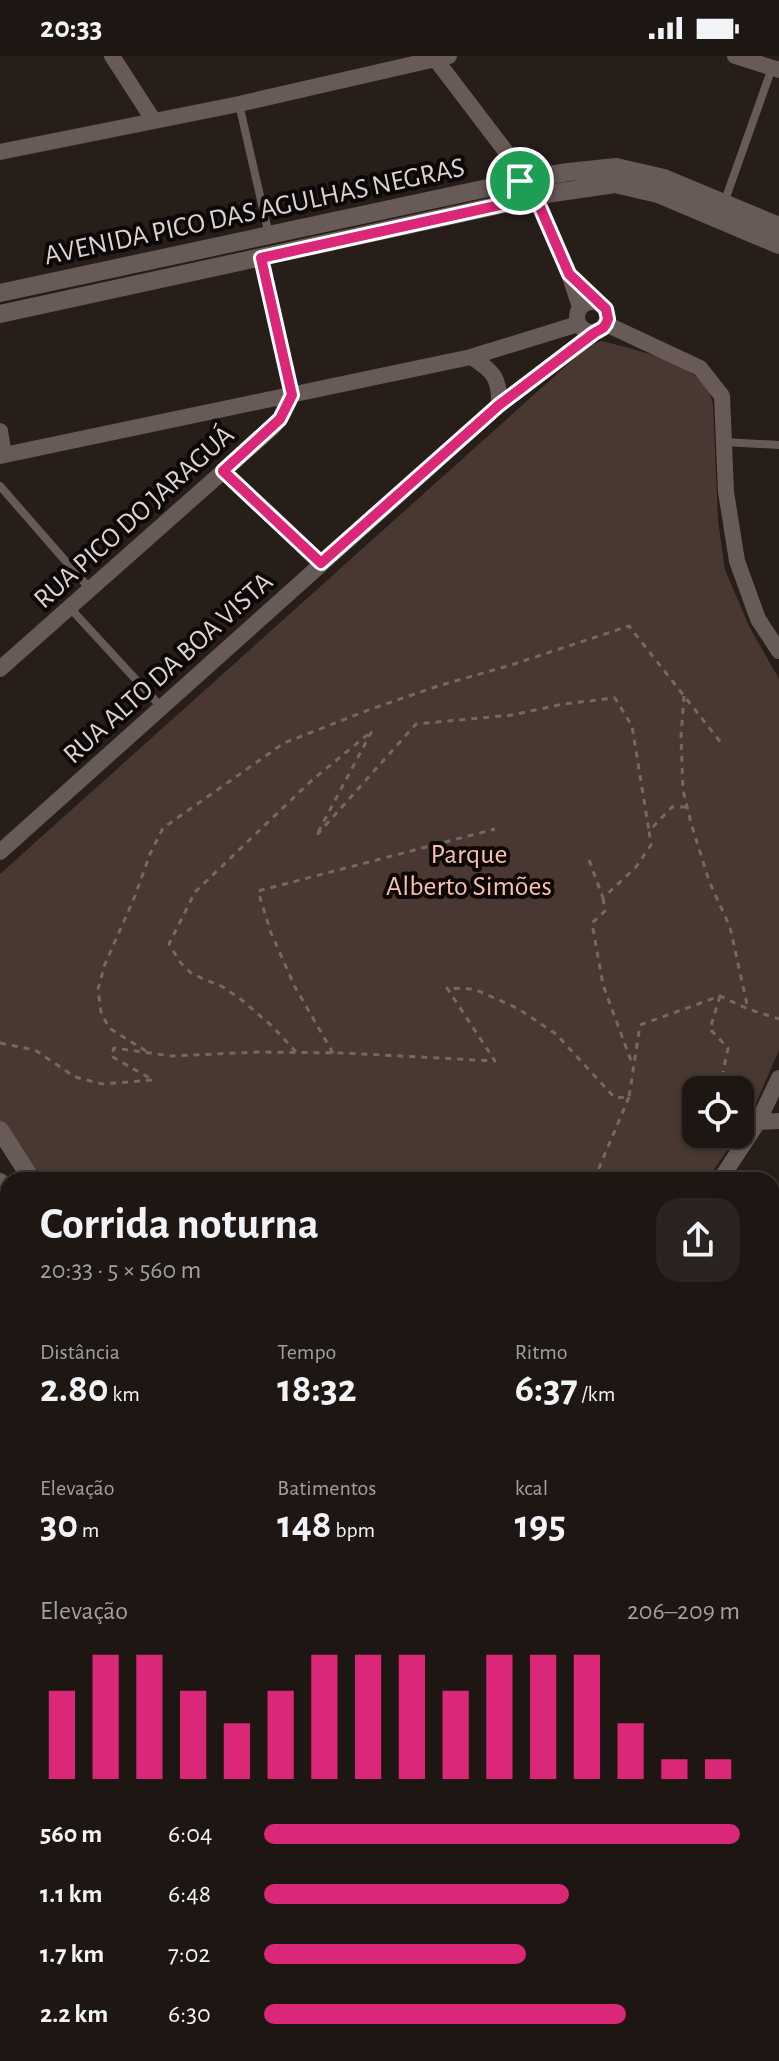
<!DOCTYPE html>
<html lang="pt">
<head>
<meta charset="utf-8">
<style>
  body { margin:0; font-family:"Alegreya Sans",sans-serif; background:#2a2321; color:#f1f3f6; height:100vh; display:flex; flex-direction:column; font-size:30px; white-space:nowrap }
  * { box-sizing:border-box; margin:0 }
  p { font-size:26px; color:#a09fa0 }
  .icon { flex:none; width:44px; height:44px; fill:none; stroke:currentColor; stroke-width:2; stroke-linecap:round; stroke-linejoin:round }
  .map { position:relative; flex:1; overflow:hidden }
  .side { position:absolute; left:0px; top:1116px; width:780px; height:890px; display:flex; flex-direction:column; background:#1d1613; border-radius:24px 24px 0 0; box-shadow:0 2px 6px #0004,0 0 0 2px #3b3533 }
  .side>* { flex:none }
  .tools { position:absolute; left:682px; top:1020px; display:grid; gap:16px }
  .tools a { display:grid; place-items:center; width:72px; height:72px; border-radius:16px; background:#1d1613; box-shadow:0 2px 6px #0004,0 0 0 2px #3b3533; font-size:40px }
  .pin { position:absolute; display:grid; place-items:center; width:68px; height:68px; color:#fff; margin:-34px; border:4px solid #fff; border-radius:50%; box-shadow:0 2px 8px #0007 }
  .round { display:grid; place-items:center; flex:none; width:84px; height:84px; border-radius:24px; background:#2a2321 }
  .summary { display:flex; align-items:center; justify-content:space-between; height:136px; padding:0 40px }
  h1 { font-size:44px; font-weight:700; line-height:60px }
  .metrics { display:grid; grid-template-columns:repeat(3,1fr); gap:12px; height:136px; padding:8px 40px }
  .metrics div { display:grid; align-content:center }
  .metrics b { font-size:40px; font-weight:700 }
  .metrics small { font-size:22px; font-weight:400 }
  .metrics p { font-size:22px }
  .chart { height:224px; padding:16px 40px }
  .chart p { display:flex; justify-content:space-between }
  .chart svg { width:100%; height:144px; margin-top:8px; stroke:#db2777; stroke-width:6 }
  ul { padding:0 40px; list-style:none; font-size:26px }
  li { display:grid; grid-template-columns:128px 96px 1fr; align-items:center; height:60px }
  li i { height:20px; border-radius:10px; background:#db2777 }
  .status { display:flex; justify-content:space-between; align-items:center; height:56px; padding:0 40px; background:#1d1613; direction:ltr }
  .status svg { height:22px; fill:currentColor }
  .map>svg:first-child { display:block }
</style>
</head>
<body>
<div class="status"><b>20:33</b><svg viewBox="0 0 49 12"><path d="M0 12V9h3v3zM5 12V6h3v6zM10 12V3h3v9zM15 12V0h3v12zM26 1h20v11H26zM47 4h2v5h-2z"/></svg></div>
<div class="map">
<svg width="779" height="2005" viewBox="0 0 779 2005">
  <rect width="100%" height="100%" fill="#271d19"/>
  <path fill="#493731" d="M601 285C630 292 682 304 702 326 709 332 711 340 713 349L718 464 725 514 750 572 779 623V994L756 1047 740 1075V1034H696V1078H738L707 1124H39L0 1065V818L577 300 591 289Z
    M8 1806V1998H304L293 2005H0V1850Z"/>
  <g fill="none" stroke-linecap="round" stroke-linejoin="round">
    <path stroke="#726966" stroke-width="3" stroke-dasharray="6 6" stroke-linecap="butt" d="M684 640 681 681 683 734 691 767 709 825 730 871 748 953
      M589 804 603 842 636 811 651 789 649 775 672 751H688
      M603 842 605 855 592 867 603 929 633 1010
      M720 940 710 973 728 992 723 1016
      M0 987 35 994 75 1021 102 1028 153 1024 111 1000 114 992 171 1000 259 996 344 997 495 1005 447 932 474 933 517 952 556 978 615 1042 629 1041 640 969 720 940 748 953 779 963
      M146 995 109 972 101 956 98 933 105 908 135 840 150 798 163 772 284 687 371 653 438 630 511 609 629 570 722 688
      M296 996 273 971 243 945 223 931 192 918 180 906 169 888 195 836 311 725 372 675 316 780 416 668 512 659 563 648 615 642 632 670 649 775
      M333 997 295 931 271 877 258 835 495 773
      M594 1124 629 1041"/>
    <path stroke="#685a57" stroke-width="8" d="M239 48 269 179
      M724 147 772 12
      M261 202 292 338
      M724 386 779 389
      M223 415 321 507
      M0 430 90 533
      M70 552 162 652
      M772 1394 779 1393
      M0 1657 8 1662"/>
    <path stroke="#685a57" stroke-width="16" d="M112 0 154 65
      M433 0 526 122
      M735 0 779 14
      M0 96 239 48 449 0
      M536 142 569 218 580 251
      M577 261a15 15 0 1 1 30 0a15 15 0 1 1-30 0Z
      M606 268 700 312 722 340 726 436 737 505 758 563 779 595
      M471 301C494 315 500 323 499 349
      M0 375 4 399
      M0 400 471 301 578 268
      M0 613 272 372 280 363 292 339
      M0 796 499 349 594 277
      M758 1066 779 1065
      M720 1124 758 1066 779 1022
      M0 1206 8 1204
      M0 1222 8 1225
      M0 1385 8 1387
      M772 1444 779 1468
      M772 1734 779 1737
      M772 1970 779 1967
      M472 2005 484 1998
      M699 2005 714 1998"/>
    <path stroke="#685a57" stroke-width="18" d="M531 122 568 116 616 111 664 122 779 170
      M539 139 615 128 658 138 779 189
      M0 237 520 125
      M0 258 523 144
      M0 1074 32 1124
      M0 1126 8 1139
      M0 1421 8 1401
      M0 1468 8 1448"/>
  </g>
  <g fill="none" stroke-linecap="round" stroke-linejoin="round">
    <g stroke="#fff" stroke-width="16">
      <path id="route" d="M526 122 534 123C540 129 542 135 536 142L569 218 606 253 608 263 606 268 603 272 594 277 499 349 321 507 223 415 280 363 292 339 261 202 523 144C514 137 516 126 526 122Z"/>
    </g>
    <use href="#route" stroke="#db2777" stroke-width="10"/>
  </g>
  <g text-anchor="middle" stroke-width="8" stroke-linejoin="round" paint-order="stroke">
    <g font-size="28" fill="#dbd3d1" stroke="#0d0807">
      <text transform="translate(254 154) rotate(-12)" y="10">AVENIDA PICO DAS AGULHAS NEGRAS</text>
      <text transform="translate(133 460) rotate(-42)" y="10">RUA PICO DO JARAGUÁ</text>
      <text transform="translate(167 611) rotate(-42)" y="10">RUA ALTO DA BOA VISTA</text>
    </g>
    <g font-size="28" fill="#f9c0ab" stroke="#0d0807">
      <text x="469" y="807">Parque<tspan x="469" dy="32">Alberto Simões</tspan></text>
    </g>
  </g>
</svg>
<div class="tools">
<a><svg class="icon" aria-label="locate" viewBox="0 0 24 24"><circle cx="12" cy="12" r="6"/><path d="M12 2v4M12 18v4M2 12h4M18 12h4"/></svg></a>
</div>
<div class="pin" style="left:520px;top:125px;background:#1e9e55"><svg class="icon" aria-label="arrive" viewBox="0 0 24 24"><path d="M6 21V4h12l-3 4 3 4H6"/></svg></div>
<section class="side">
<div class="summary"><div><h1>Corrida noturna</h1><p>20:33 · 5 × 560 m</p></div><a class="round"><svg class="icon" aria-label="share" viewBox="0 0 24 24"><path d="M12 15V3M7 8l5-5 5 5M5 13v7h14v-7"/></svg></a></div>
<div class="metrics">
<div><p>Distância</p><b>2.80<small> km</small></b></div>
<div><p>Tempo</p><b>18:32</b></div>
<div><p>Ritmo</p><b>6:37<small> /km</small></b></div>
</div>
<div class="metrics">
<div><p>Elevação</p><b>30<small> m</small></b></div>
<div><p>Batimentos</p><b>148<small> bpm</small></b></div>
<div><p>kcal</p><b>195</b></div>
</div>
<div class="chart"><p><span>Elevação</span>206–209 m</p>
<svg viewBox="0 0 160 44" preserveAspectRatio="none"><path d="M5 44V17M15 44V6M25 44V6M35 44V17M45 44V27M55 44V17M65 44V6M75 44V6M85 44V6M95 44V17M105 44V6M115 44V6M125 44V6M135 44V27M145 44V38M155 44V38"/></svg>
</div>
<ul>
<li><b>560 m</b>6:04<i style="width:100%"></i></li>
<li><b>1.1 km</b>6:48<i style="width:64%"></i></li>
<li><b>1.7 km</b>7:02<i style="width:55%"></i></li>
<li><b>2.2 km</b>6:30<i style="width:76%"></i></li>
</ul>
</section>
</div>
</body>
</html>
